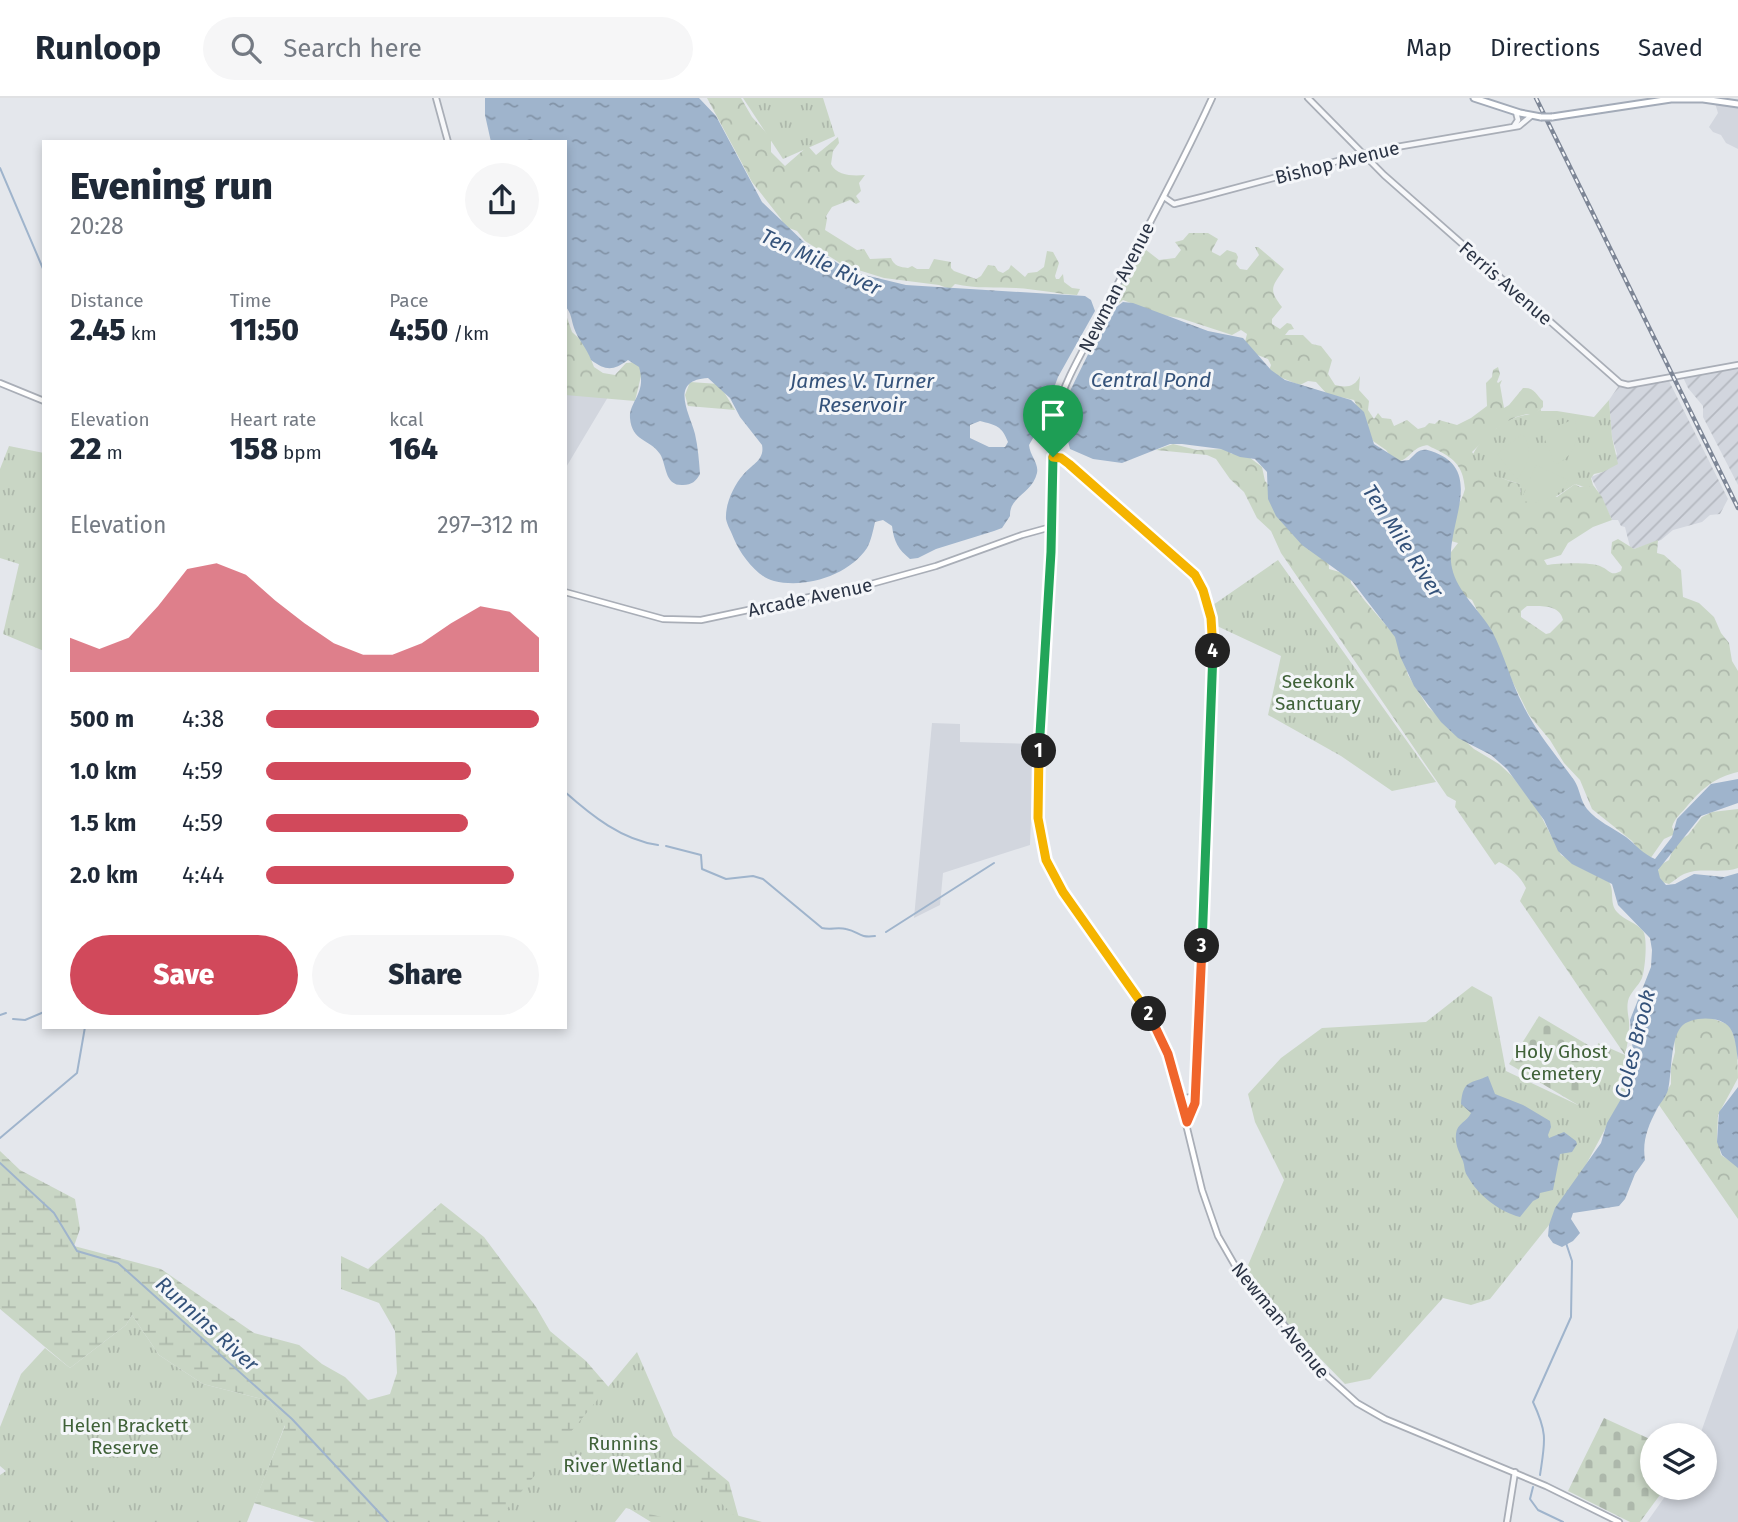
<!DOCTYPE html>
<html lang="en">
<head>
<meta charset="utf-8">
<style>
  body { margin:0; font-family:"Fira Sans",sans-serif; background:#f6f6f7; color:#1f2937; height:100vh; display:flex; flex-direction:column; font-size:26px; white-space:nowrap }
  * { box-sizing:border-box; margin:0 }
  p { font-size:23px; color:#747a83 }
  .icon { flex:none; width:38px; height:38px; fill:none; stroke:currentColor; stroke-width:2; stroke-linecap:round; stroke-linejoin:round }
  .map { position:relative; flex:1; overflow:hidden }
  .drawer { position:absolute; left:42px; top:42px; width:525px; height:889px; display:flex; flex-direction:column; background:#fff; border-radius:0px; box-shadow:0 4px 10px #0003 }
  .drawer>* { flex:none }
  .tools { position:absolute; left:1640px; top:1325px; display:grid; gap:14px }
  .tools a { display:grid; place-items:center; width:77px; height:77px; border-radius:50%; background:#fff; box-shadow:0 4px 10px #0003; font-size:35px }
  .pin { position:absolute; display:grid; place-items:center; width:60px; height:60px; color:#fff; margin:-72px -30px; border-radius:50% 50% 50% 0; rotate:-45deg; box-shadow:0 0 7px #0007 }
  .pin .icon { rotate:45deg }
  .km { position:absolute; width:35px; height:35px; margin:-18px; border-radius:50%; background:#222; color:#fff; font-size:19px; line-height:35px; text-align:center }
  .round { display:grid; place-items:center; flex:none; width:74px; height:74px; border-radius:37px; background:#f6f6f7 }
  .summary { display:flex; align-items:center; justify-content:space-between; height:119px; padding:0 28px }
  h1 { font-size:38px; font-weight:800; line-height:52px }
  .figures { display:grid; grid-template-columns:repeat(3,1fr); gap:10px; height:119px; padding:7px 28px }
  .figures div { display:grid; align-content:center }
  .figures b { font-size:30px; font-weight:800 }
  .figures small { font-size:19px; font-weight:400 }
  .figures p { font-size:19px }
  .chart { height:196px; padding:14px 28px }
  .chart p { display:flex; justify-content:space-between }
  .chart svg { width:100%; height:126px; margin-top:7px; fill:#d1495b; opacity:.7 }
  .action { display:flex; gap:14px; margin-top:auto; padding:14px 28px }
  .action a { flex:1; height:80px; border-radius:42px; background:#d1495b; color:#fff; font-size:28px; font-weight:800; line-height:80px; text-align:center }
  .action a+a { background:#f6f6f7; color:#1f2937 }
  ul { padding:0 28px; list-style:none; font-size:23px }
  li { display:grid; grid-template-columns:112px 84px 1fr; align-items:center; height:52px }
  li i { height:18px; border-radius:9px; background:#d1495b }
  header { display:flex; align-items:center; gap:42px; box-sizing:border-box; height:98px; padding:0 35px; background:#fff; border-bottom:2px solid #e0e1e3 }
  header strong { font-size:33px }
  nav { display:flex; gap:38px; margin-inline-start:auto; font-size:24px }
  .search { width:490px; height:63px; background:#f6f6f7; display:flex; align-items:center; gap:18px; box-sizing:border-box; padding:0 24px; border-radius:38px; color:#747a83; font-size:26px }
  .map>svg:first-child { display:block }
</style>
</head>
<body>
<header>
<strong>Runloop</strong>
<div class="search"><svg class="icon" aria-label="search" viewBox="0 0 24 24"><circle cx="10" cy="10" r="6"/><path d="M15 15l6 6"/></svg>Search here</div>
<nav><a>Map</a><a>Directions</a><a>Saved</a></nav>
</header>
<div class="map">
<svg width="1738" height="1424" viewBox="0 0 1738 1424">
  <defs>
    <pattern id="industrial-furrows" width="10" height="10" patternUnits="userSpaceOnUse" patternTransform="scale(1.75)"><rect width="10" height="10" fill="#d2d6de"/><path d="M-1 1l2-2M0 10L10 0M9 11l2-2" fill="none" stroke="#b4b8c0"/></pattern>
    <pattern id="forest-crowns" width="20" height="18" patternUnits="userSpaceOnUse" patternTransform="scale(1.75)"><rect width="20" height="18" fill="#c9d6c5"/><path d="M2 6a3 3 0 1 1 6 0M12 15a3 3 0 1 1 6 0" fill="none" stroke="#adb8ab"/></pattern>
    <pattern id="wetland-marsh" width="20" height="14" patternUnits="userSpaceOnUse" patternTransform="scale(1.75)"><rect width="20" height="14" fill="#c9d6c5"/><path d="M1 5h8M5 5V1M11 12h8M15 12V8" fill="none" stroke="#adb8ab"/></pattern>
    <pattern id="cemetery-stones" width="16" height="16" patternUnits="userSpaceOnUse" patternTransform="scale(1.75)"><rect width="16" height="16" fill="#c9d6c5"/><path d="M2 7V4a2 2 0 0 1 4 0v3zM10 15v-3a2 2 0 0 1 4 0v3z" fill="#adb8ab"/></pattern>
    <pattern id="park-tufts" width="24" height="20" patternUnits="userSpaceOnUse" patternTransform="scale(1.75)"><rect width="24" height="20" fill="#c9d6c5"/><path d="M3 7l-1-3M5 7V3M7 7l1-3M15 17l-1-3M17 17v-4M19 17l1-3" fill="none" stroke="#adb8ab"/></pattern>
    <pattern id="water-ripples" width="26" height="14" patternUnits="userSpaceOnUse" patternTransform="scale(1.75)"><rect width="26" height="14" fill="#9fb4cc"/><path d="M2 4q2-2 4 0t4 0M15 11q2-2 4 0t4 0" fill="none" stroke="#8293a7"/></pattern>
  </defs>
  <rect width="100%" height="100%" fill="#e4e7ec"/>
  <path fill="#d2d6de" d="M1718 2 1738 4V51L1726 45 1721 37 1713 34 1709 29 1718 15 1715 5Z
    M565 294 608 299 565 371Z
    M932 625 960 626V644L1034 646 1030 747 943 775 940 807 914 820Z
    M1738 1230V1424H1647L1671 1390H1704V1337H1700Z"/>
  <path fill="url(#industrial-furrows)" d="M1738 267V387L1703 319V308L1688 290 1682 277Z
    M1667 279 1728 401 1720 416 1710 417 1702 424 1673 432 1661 442 1634 451 1630 449 1625 429 1621 428 1618 422H1612L1591 379 1603 374 1617 356 1612 339 1609 302 1618 289 1612 281 1627 285Z"/>
  <path fill="url(#forest-crowns)" fill-rule="evenodd" d="M707 0H741L752 19 771 40V54L785 68 808 48 816 57 838 39 839 45 833 53 831 66C837 78 853 78 865 77L859 85 861 93 856 98 860 104 856 106 850 102 832 109 826 118 827 121 825 132 857 152 864 151 870 161 891 160C894 168 900 169 908 170L912 168 917 171H929L934 161 951 164V170L954 173 976 181 981 178 988 167 995 168 998 173 1003 175 1009 171 1011 167 1025 179 1028 175 1037 174 1044 169 1047 153 1053 154 1059 165 1055 178 1056 181H1059L1063 176 1064 184 1072 190 1080 191 1077 197C1057 196 1037 191 1016 190 996 189 976 191 955 186L950 191 939 187 884 180 855 171 840 165 805 143 797 133 784 128 781 121 752 84Z
    M1189 135H1208L1218 141 1212 152V154L1220 158 1227 152 1236 155 1238 159 1236 166 1240 171 1247 172 1259 157 1255 149H1258L1284 171C1272 189 1268 191 1282 209L1272 221V226L1280 231 1287 225 1291 226 1294 231 1289 232 1285 237H1303L1312 246 1321 248 1332 262 1328 276 1335 287C1346 290 1355 289 1360 278L1359 292 1369 303 1368 312 1374 321 1378 315 1382 320 1391 321 1394 328 1407 322 1418 331 1425 329 1429 325 1435 326 1439 322 1457 327 1471 320 1487 308 1486 285 1492 279 1493 272 1498 269 1500 276 1497 284 1498 285 1502 282 1500 287 1504 310 1509 307 1523 290C1535 289 1536 297 1543 303V309L1534 317 1527 316 1516 319 1496 331 1472 354C1485 373 1498 381 1521 386L1520 394 1557 399 1575 386 1580 389 1593 387 1602 399 1612 422 1593 429 1568 445 1561 457 1544 462 1547 467C1558 465 1591 464 1600 468 1610 472 1610 479 1621 473L1622 469 1611 455 1612 444 1618 441 1634 451 1658 442 1657 455 1664 457 1681 472 1683 499 1699 505 1714 519 1721 535 1729 545 1732 563 1738 573V674C1715 679 1703 690 1688 707 1682 715 1675 719 1672 729L1675 736 1664 741 1650 761 1642 756 1632 743 1592 711 1580 682 1564 665 1550 642 1529 617 1472 502 1458 495 1448 458 1458 445 1451 443C1454 435 1451 432 1452 425 1454 412 1462 403 1465 391 1463 366 1453 360 1433 350 1428 348 1429 346 1423 348 1411 351 1409 363 1395 364L1386 352 1373 343 1354 302 1327 296 1316 284 1308 283 1300 287C1292 284 1275 278 1269 273L1271 267 1268 261 1255 256 1245 244 1247 236 1241 232 1232 237 1180 220 1161 217 1123 202 1111 211 1105 210 1133 151 1136 155 1141 148 1159 162 1175 160 1181 152 1175 144 1183 142ZM1527 508C1540 508 1560 506 1563 522L1550 535 1546 536 1521 519V513Z
    M565 214 572 234 585 246 594 269 603 275 615 277 626 265 637 264 642 274 635 303 565 297Z
    M690 284 719 286 735 312 688 308 685 297Z
    M1173 346 1197 352 1225 351 1232 356 1241 355 1249 359 1262 369 1265 383 1328 455 1329 471 1350 477 1351 485 1365 503 1397 540 1408 577 1428 609 1474 651 1499 666 1512 678 1538 712 1561 757 1609 784C1615 793 1609 805 1617 814 1624 822 1637 825 1643 833 1648 840 1645 872 1642 880 1638 889 1630 894 1628 903 1626 913 1630 921 1629 930 1629 938 1627 949 1625 957L1520 803 1526 790C1521 779 1510 769 1499 764L1495 767 1455 709 1456 703 1447 698 1281 455 1271 433 1257 420 1244 394 1230 381 1216 361 1207 357 1156 352Z
    M1738 711V770C1721 776 1700 769 1684 776 1679 778 1674 783 1669 786L1662 784 1657 776 1660 767 1669 762 1675 745 1688 737 1702 719 1712 714Z
    M1700 916 1730 927 1737 948 1738 980 1718 1017 1717 1040 1721 1057 1738 1068V1121L1659 1007 1671 986V970L1675 954 1674 937 1678 925Z"/>
  <path fill="url(#wetland-marsh)" d="M0 1053 20 1072 75 1101 80 1131 74 1148 161 1171 254 1235 299 1247 322 1266 345 1279 368 1302 390 1296 397 1275 395 1233 379 1205 341 1191V1158L368 1171 441 1105 484 1139 536 1209 550 1233 586 1263 625 1308 654 1322 729 1384 740 1424H651L589 1386 591 1424H315L254 1405 285 1328 270 1303 203 1286 159 1257 132 1217 126 1227 70 1270 0 1211Z"/>
  <path fill="url(#cemetery-stones)" d="M1539 918 1588 947 1599 963 1595 989 1578 1007 1509 966Z
    M1604 1320 1652 1342V1390H1665L1640 1424H1630L1568 1393Z"/>
  <path fill="url(#park-tufts)" d="M743 0H823L835 38 783 61Z
    M1609 302 1612 339 1618 366 1603 374 1594 376 1591 380 1593 387 1587 390 1575 386 1545 406 1523 403 1521 402 1520 386 1494 378 1482 368 1475 370 1470 368C1471 347 1498 326 1517 319 1527 316 1532 317 1541 311V313H1557L1594 319Z
    M9 348 44 355V553L3 536 19 466 0 460V371Z
    M1278 462 1436 684 1392 693 1341 658 1268 617 1281 558 1217 528 1213 507Z
    M1472 888 1492 899 1506 973 1578 1007 1594 985 1598 945 1625 957V994L1581 1076 1549 1127 1490 1201 1471 1207 1443 1200 1370 1281 1345 1286 1309 1249 1288 1234 1246 1172 1284 1082 1255 1024 1248 996 1281 960 1322 930 1426 924Z
    M132 1217 159 1257 203 1286 270 1303 285 1327 247 1424H0V1377L6 1373 0 1368V1329L21 1276 45 1250 70 1270 126 1227Z
    M637 1254 688 1372 732 1416 762 1424H681L626 1410 615 1424H511L502 1417Z"/>
  <path fill="#c9d6c5" d="M1575 321C1580 341 1575 358 1555 367L1542 334Z
    M1522 336C1534 351 1529 367 1517 381L1497 356Z
    M1536 367 1568 382C1559 401 1541 406 1522 400Z"/>
  <path fill="url(#water-ripples)" fill-rule="evenodd" d="M485 0H699L716 18 762 104 805 145 852 174 906 187 1085 198 1091 202 1095 213 1058 279 1039 330 1029 347C1030 358 1039 365 1037 375 1032 396 1009 398 1010 418L1002 430 994 433 936 451 918 460 910 461C898 451 894 444 892 428L883 422 875 424C873 433 871 443 867 450 849 477 806 491 774 483 757 479 741 457 734 441 732 435 727 427 726 421 725 406 734 387 743 377 752 366 765 362 762 347L740 319 730 300 708 280C669 282 689 314 695 336 698 349 699 363 700 376 696 383 692 387 683 387 664 388 667 367 660 356 649 340 632 344 630 320 629 303 647 296 639 269L628 262C613 273 606 273 591 262 587 250 578 242 574 230 571 221 572 216 565 208V44H491L485 17ZM980 323C996 327 1002 328 1008 344L1005 349H989L970 340V327Z
    M1123 204 1133 205 1208 233 1243 240 1271 272 1285 282 1351 302 1364 314 1374 346 1401 363 1409 362C1416 355 1420 349 1431 353 1489 372 1443 430 1452 470 1457 494 1480 512 1492 533 1504 556 1511 584 1523 607 1536 634 1556 657 1574 682 1580 691 1580 702 1587 711 1597 723 1613 730 1626 739 1636 747 1643 756 1655 761L1672 739 1677 721 1711 686 1738 681V705L1701 718 1658 772 1660 780 1666 787 1675 786 1694 776 1724 779 1738 775V962C1736 952 1736 939 1730 930 1721 917 1690 918 1681 929 1670 943 1672 975 1668 992 1666 999 1660 1005 1657 1011 1648 1028 1642 1043 1645 1062L1635 1076 1625 1101 1619 1108 1573 1115 1571 1121 1580 1135 1573 1143 1562 1149 1553 1145 1548 1138 1549 1127 1555 1110 1601 1045 1607 1025 1625 994 1633 955 1630 922 1651 869 1652 852 1650 840 1618 807 1612 786 1572 766 1558 753 1544 722 1507 671 1491 657 1458 640 1441 624 1414 588 1400 558 1395 539 1368 504 1352 483 1302 447 1276 418 1268 401 1267 374 1255 361 1240 359 1221 351 1182 346H1170L1122 365 1093 361 1070 351 1064 328V316L1069 295 1102 228 1111 213Z
    M1488 978 1495 996 1523 1007 1550 1023 1551 1029 1548 1037 1549 1040 1564 1034 1576 1043 1577 1046 1572 1054 1560 1056 1553 1092 1540 1095 1539 1100 1533 1103 1520 1119C1500 1114 1478 1097 1468 1079 1464 1074 1465 1069 1463 1063 1459 1054 1455 1047 1456 1036 1457 1025 1467 1024 1471 1015L1461 1006C1463 981 1471 986 1488 978Z
    M1738 989V1070L1722 1057 1717 1044 1719 1014Z"/>
  <g fill="none" stroke-linecap="round" stroke-linejoin="round">
    <path stroke="#9fb4cc" stroke-width="2" d="M0 70 44 173
      M565 694C592 718 622 742 658 747
      M666 748 701 757 702 771 726 781 753 778 763 781 822 830C830 832 838 829 846 831 860 834 858 840 875 838
      M886 834 994 765
      M0 917 6 915
      M13 921 25 922 44 914
      M0 1040 77 975 85 929
      M0 1065 54 1115 77 1153 118 1165 292 1321 388 1424
      M1540 1377C1545 1343 1548 1336 1533 1304L1571 1219 1572 1163 1566 1145
      M1533 1389 1530 1401 1538 1412 1563 1424"/>
    <g stroke="#a9aeb7" stroke-width="8">
      <path id="tertiary" d="M436 0 448 44
        M1308 0 1384 77 1620 285 1628 287 1738 267
        M1514 28 1518 22 1516 14
        M1164 99 1174 106 1202 99 1379 52 1519 28 1531 18
        M1054 359 1061 360 1069 366 1192 474C1213 503 1213 536 1213 570L1196 986 1195 1005 1183 1008
        M1181 1001 1191 999 1195 995
        M1187 1024 1195 1005
        M1507 1424 1515 1374"/>
    </g>
    <g stroke="#a9aeb7" stroke-width="8">
      <path id="secondary" d="M1212 0C1178 75 1138 146 1100 220 1085 250 1066 279 1057 312L1039 643 1038 720 1042 748 1046 762 1063 794 1154 923 1169 956 1202 1092 1218 1138 1237 1171 1328 1279 1357 1305 1385 1321 1546 1388 1619 1424
        M0 285 44 303
        M565 494 663 521 701 522 871 486 936 468 1022 437 1051 429"/>
    </g>
    <g stroke="#a3abb8" stroke-width="9">
      <path id="primary" d="M1474 0 1520 15 1541 19
        M1552 19 1671 1H1703L1738 6"/>
    </g>
    <use href="#tertiary" stroke="#f7f8fa" stroke-width="4.5"/>
    <use href="#secondary" stroke="#fff" stroke-width="4.5"/>
    <use href="#primary" stroke="#fff" stroke-width="5"/>
    <g stroke="#7d8696" stroke-width="4.5">
      <path id="rail" d="M1536 0 1738 410"/>
    </g>
    <use href="#rail" stroke="#f4f6f9" stroke-width="2" stroke-dasharray="5" stroke-linecap="butt"/>
    <g stroke="#a3abb8" stroke-width="9" stroke-linecap="butt">
      <path id="primary-bridge" d="M1541 19H1552"/>
    </g>
    <use href="#primary-bridge" stroke="#fff" stroke-width="5"/>
  </g>
  <g fill="none" stroke-linecap="round" stroke-linejoin="round">
    <g stroke="#fff" stroke-width="14">
      <path id="split-1" d="M1039 653 1051 454 1053 359"/>
    </g>
    <g stroke="#fff" stroke-width="14">
      <path id="split-2" d="M1039 653 1038 720 1046 762 1063 794 1149 916"/>
    </g>
    <g stroke="#fff" stroke-width="14">
      <path id="split-3" d="M1149 916 1168 956 1187 1024 1195 1005 1202 848"/>
    </g>
    <g stroke="#fff" stroke-width="14">
      <path id="split-4" d="M1202 848 1213 553"/>
    </g>
    <g stroke="#fff" stroke-width="14">
      <path id="split-5" d="M1053 359 1061 360 1069 366 1195 477 1203 492 1211 520 1213 553"/>
    </g>
    <use href="#split-1" stroke="#22a559" stroke-width="9"/>
    <use href="#split-2" stroke="#f5b400" stroke-width="9"/>
    <use href="#split-3" stroke="#f0652b" stroke-width="9"/>
    <use href="#split-4" stroke="#22a559" stroke-width="9"/>
    <use href="#split-5" stroke="#f5b400" stroke-width="9"/>
  </g>
  <g text-anchor="middle" stroke-width="6" stroke-linejoin="round" paint-order="stroke">
    <g font-size="19" fill="#2b3445" stroke="#f4f6f9">
      <text transform="translate(1337 64) rotate(-14)" y="7">Bishop Avenue</text>
      <text transform="translate(1506 185) rotate(41)" y="7">Ferris Avenue</text>
      <text transform="translate(1116 189) rotate(-63)" y="7">Newman Avenue</text>
      <text transform="translate(810 499) rotate(-12)" y="7">Arcade Avenue</text>
      <text transform="translate(1281 1222) rotate(51)" y="7">Newman Avenue</text>
    </g>
    <g font-size="19" fill="#3f6138" stroke="#f4f6f9">
      <text x="1318" y="590">Seekonk<tspan x="1318" dy="22">Sanctuary</tspan></text>
      <text x="1561" y="960">Holy Ghost<tspan x="1561" dy="22">Cemetery</tspan></text>
      <text x="125" y="1334">Helen Brackett<tspan x="125" dy="22">Reserve</tspan></text>
      <text x="623" y="1352">Runnins<tspan x="623" dy="22">River Wetland</tspan></text>
    </g>
    <g font-size="21" font-style="italic" fill="#34527a" stroke="#f4f6f9">
      <text transform="translate(821 164) rotate(25)" y="7">Ten Mile River</text>
      <text x="1151" y="289">Central Pond</text>
      <text x="862" y="290">James V. Turner<tspan x="862" dy="24">Reservoir</tspan></text>
      <text transform="translate(1403 443) rotate(57)" y="7">Ten Mile River</text>
      <text transform="translate(1635 946) rotate(-76)" y="7">Coles Brook</text>
      <text transform="translate(207 1226) rotate(42)" y="7">Runnins River</text>
    </g>
  </g>
</svg>
<div class="tools">
<a><svg class="icon" aria-label="layers" viewBox="0 0 24 24"><path d="M12 4l9 5-9 5-9-5zM3 14l9 5 9-5"/></svg></a>
</div>
<div class="pin" style="left:1053px;top:359px;background:#1e9e55"><svg class="icon" aria-label="arrive" viewBox="0 0 24 24"><path d="M6 21V4h12l-3 4 3 4H6"/></svg></div>
<b class="km" style="left:1039px;top:653px">1</b>
<b class="km" style="left:1149px;top:916px">2</b>
<b class="km" style="left:1202px;top:848px">3</b>
<b class="km" style="left:1213px;top:553px">4</b>
<section class="drawer">
<div class="summary"><div><h1>Evening run</h1><p>20:28</p></div><a class="round"><svg class="icon" aria-label="share" viewBox="0 0 24 24"><path d="M12 15V3M7 8l5-5 5 5M5 13v7h14v-7"/></svg></a></div>
<div class="figures">
<div><p>Distance</p><b>2.45<small> km</small></b></div>
<div><p>Time</p><b>11:50</b></div>
<div><p>Pace</p><b>4:50<small> /km</small></b></div>
</div>
<div class="figures">
<div><p>Elevation</p><b>22<small> m</small></b></div>
<div><p>Heart rate</p><b>158<small> bpm</small></b></div>
<div><p>kcal</p><b>164</b></div>
</div>
<div class="chart"><p><span>Elevation</span>297–312 m</p>
<svg viewBox="0 0 160 44" preserveAspectRatio="none"><path d="M0 44V32L10 36L20 32L30 21L40 8L50 6L60 10L70 19L80 27L90 34L100 38L110 38L120 34L130 27L140 21L150 23L160 32V44z"/></svg>
</div>
<ul>
<li><b>500 m</b>4:38<i style="width:100%"></i></li>
<li><b>1.0 km</b>4:59<i style="width:75%"></i></li>
<li><b>1.5 km</b>4:59<i style="width:74%"></i></li>
<li><b>2.0 km</b>4:44<i style="width:91%"></i></li>
</ul>
<div class="action"><a>Save</a><a>Share</a></div>
</section>
</div>
</body>
</html>
